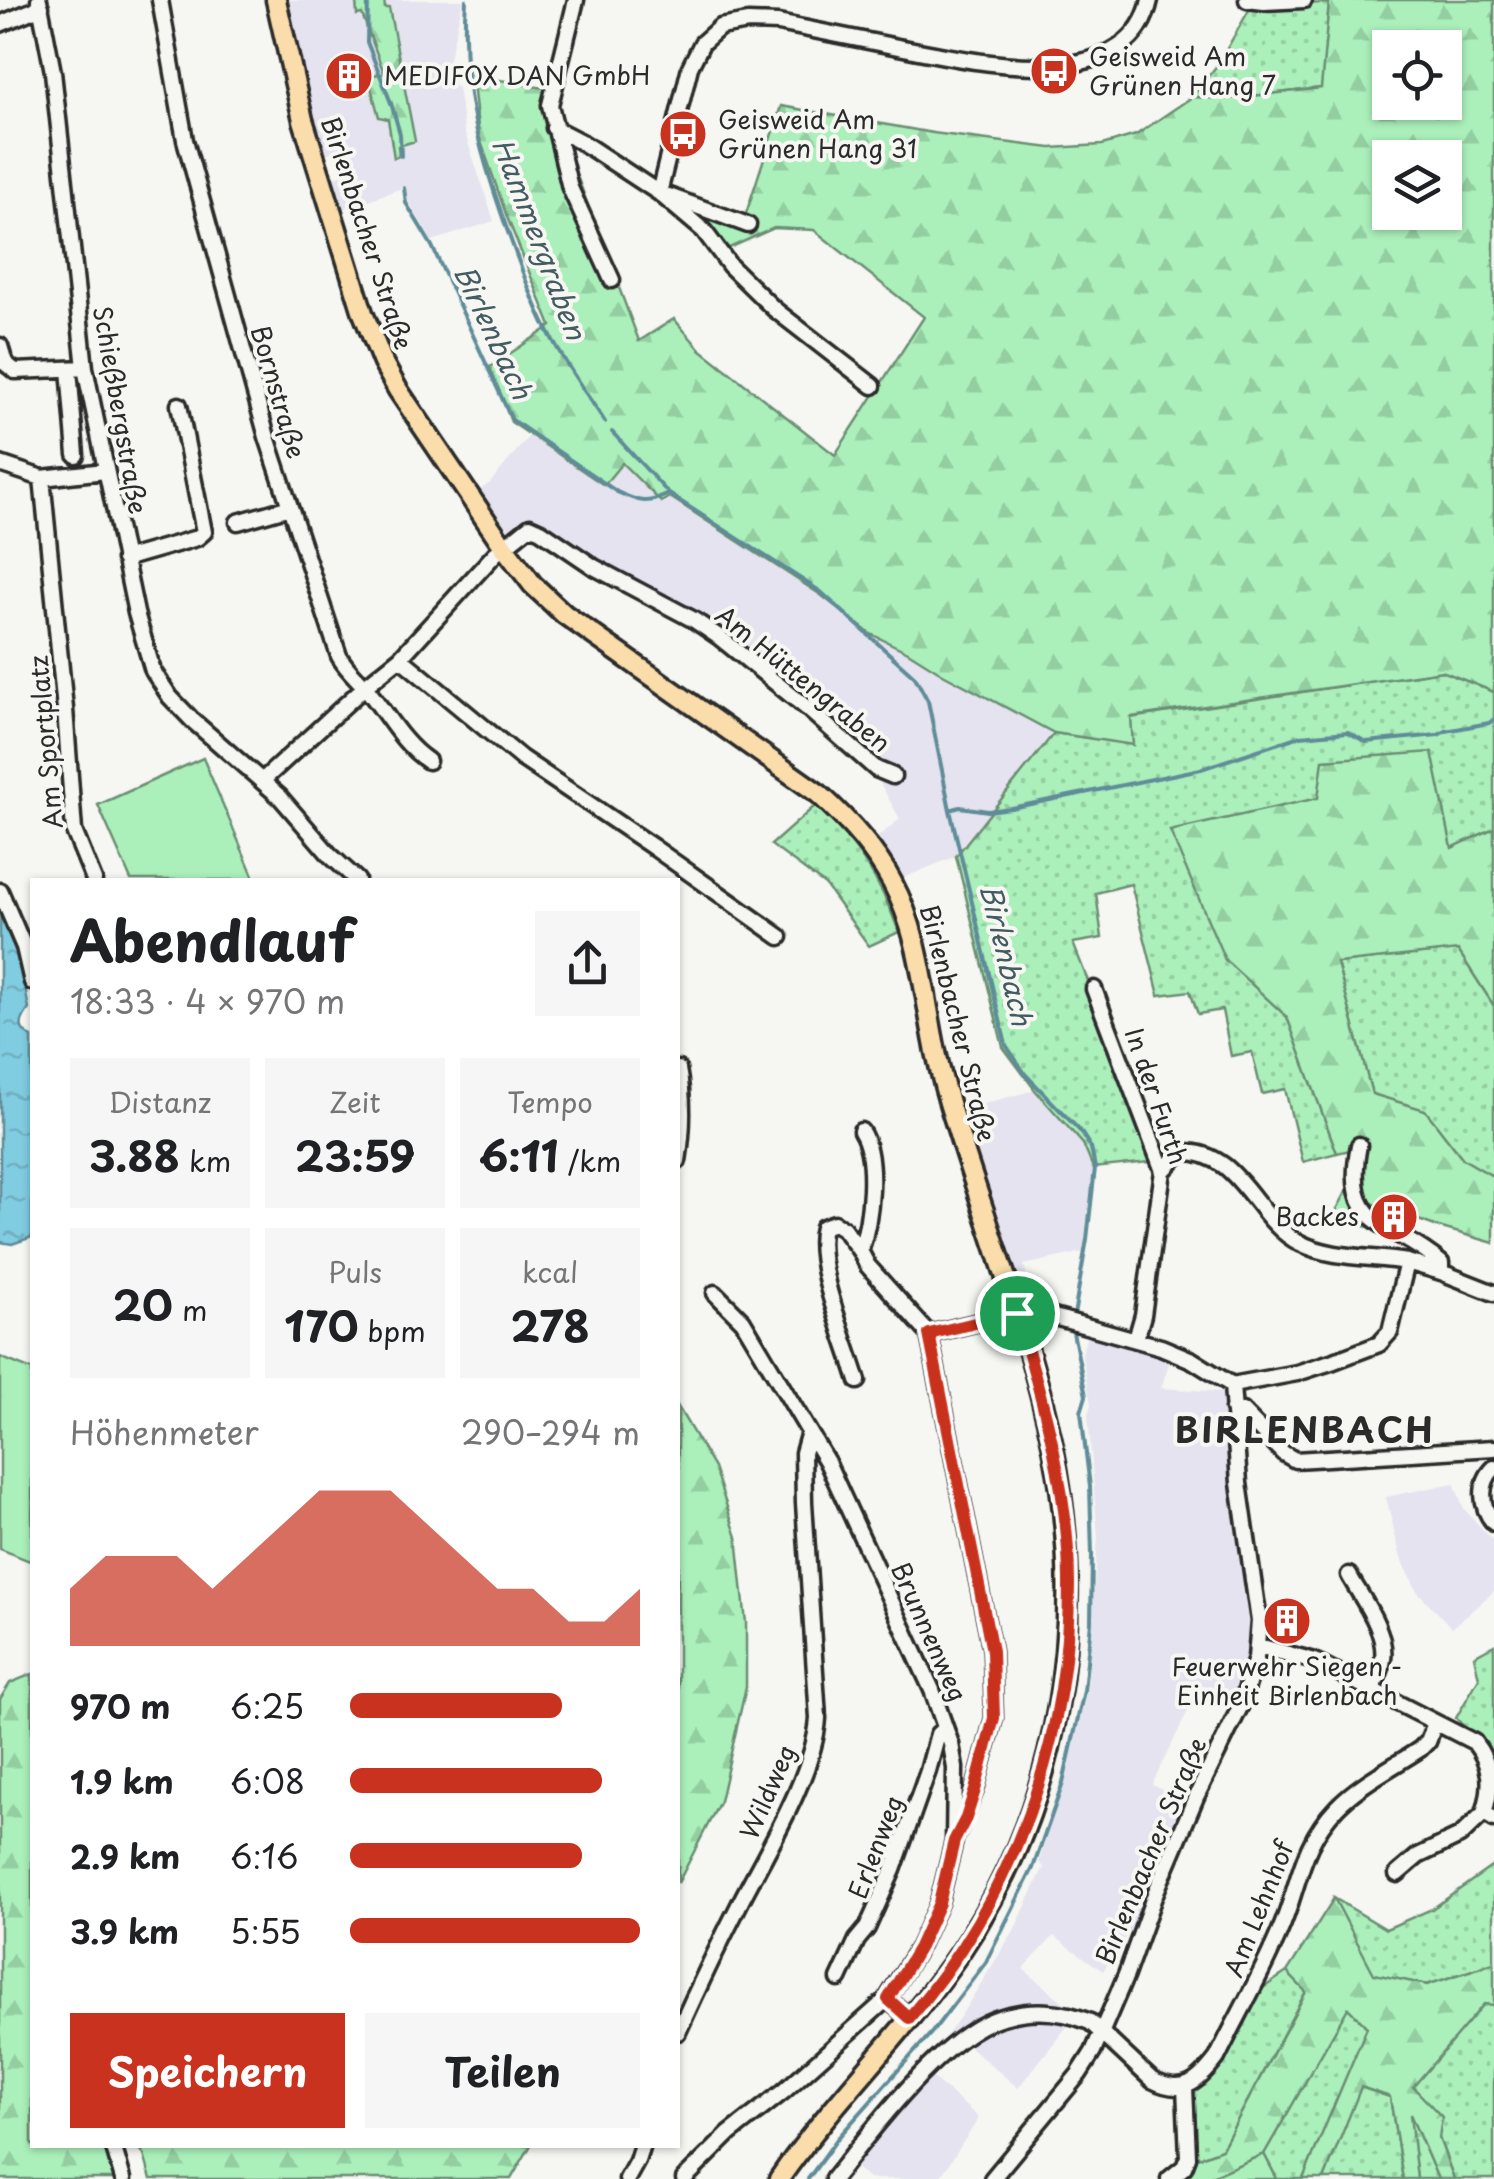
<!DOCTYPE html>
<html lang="de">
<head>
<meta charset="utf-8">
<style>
  body { margin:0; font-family:"Playpen Sans",sans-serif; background:#f6f6f6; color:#202124; height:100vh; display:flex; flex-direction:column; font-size:38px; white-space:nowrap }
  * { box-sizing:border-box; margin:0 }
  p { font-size:32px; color:#757577 }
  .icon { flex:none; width:55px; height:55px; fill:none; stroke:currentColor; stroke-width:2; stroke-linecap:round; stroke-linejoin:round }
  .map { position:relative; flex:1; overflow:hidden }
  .details { position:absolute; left:30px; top:878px; width:650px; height:1270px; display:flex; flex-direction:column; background:#fff; border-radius:0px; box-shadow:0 2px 8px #0004 }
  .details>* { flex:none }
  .tools { position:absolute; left:1372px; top:30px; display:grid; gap:20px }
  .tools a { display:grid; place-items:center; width:90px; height:90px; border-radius:0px; background:#fff; box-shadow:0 2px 8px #0004; font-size:50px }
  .pin { position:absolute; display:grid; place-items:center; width:85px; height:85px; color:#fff; margin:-42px; border:5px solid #fff; border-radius:50%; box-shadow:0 2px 10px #0007 }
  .round { display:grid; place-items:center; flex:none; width:105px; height:105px; border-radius:0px; background:#f6f6f6 }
  .headline { display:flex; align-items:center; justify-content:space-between; height:170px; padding:0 40px }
  h1 { font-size:55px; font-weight:700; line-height:75px }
  .figures { display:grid; grid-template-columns:repeat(3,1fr); gap:15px; height:170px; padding:10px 40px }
  .figures div { display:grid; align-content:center; border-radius:0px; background:#f6f6f6; text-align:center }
  .figures b { font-size:42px; font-weight:700 }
  .figures small { font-size:28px; font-weight:400 }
  .figures p { font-size:28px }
  .chart { height:280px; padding:20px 40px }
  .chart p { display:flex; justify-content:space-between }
  .chart svg { width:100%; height:180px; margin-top:10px; fill:#c8321e; opacity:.7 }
  .button { display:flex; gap:20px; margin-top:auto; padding:20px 40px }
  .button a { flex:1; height:115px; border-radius:0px; background:#c8321e; color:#fff; font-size:40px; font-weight:700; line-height:115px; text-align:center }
  .button a+a { background:#f6f6f6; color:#202124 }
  ul { padding:0 40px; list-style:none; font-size:32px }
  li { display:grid; grid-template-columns:160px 120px 1fr; align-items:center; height:75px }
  li i { height:25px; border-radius:12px; background:#c8321e }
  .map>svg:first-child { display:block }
</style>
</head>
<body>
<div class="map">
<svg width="1494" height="2179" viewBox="0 0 1494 2179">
  <defs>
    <pattern id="grass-dots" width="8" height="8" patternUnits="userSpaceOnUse" patternTransform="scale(2.5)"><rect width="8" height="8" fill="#abf0bb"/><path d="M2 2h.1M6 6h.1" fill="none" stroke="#93cea1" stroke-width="1.8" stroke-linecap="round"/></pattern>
    <pattern id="forest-firs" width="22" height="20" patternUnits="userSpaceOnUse" patternTransform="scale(2.5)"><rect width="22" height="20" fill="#abf0bb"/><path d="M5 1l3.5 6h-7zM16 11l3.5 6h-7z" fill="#93cea1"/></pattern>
    <pattern id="water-ripples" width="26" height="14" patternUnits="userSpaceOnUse" patternTransform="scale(2.5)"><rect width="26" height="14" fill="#80cce0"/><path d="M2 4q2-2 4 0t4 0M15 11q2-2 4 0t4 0" fill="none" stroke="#6fafc0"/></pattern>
  </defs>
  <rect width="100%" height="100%" fill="#f6f6f2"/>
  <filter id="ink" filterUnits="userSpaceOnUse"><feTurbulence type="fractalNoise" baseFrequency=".01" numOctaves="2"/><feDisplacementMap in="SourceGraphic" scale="20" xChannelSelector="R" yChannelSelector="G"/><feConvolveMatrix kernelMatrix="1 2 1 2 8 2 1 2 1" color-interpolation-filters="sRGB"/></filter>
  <g filter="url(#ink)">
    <path fill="#e4e3ef" d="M265 0H356L357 14H362L384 74 369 76 388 118 394 157 398 146 415 141 389 9 384 8V0H463L449 58 455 87H458L464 131 494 221 432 241 409 202 405 187 340 210 332 178 355 171 348 148 301 159Z
      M529 436 604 484 622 463 661 502 669 497 821 595 869 633 908 652 943 674 1054 733 956 856 889 884 866 847 900 819 880 783 868 770 712 640 536 536 506 529 479 491 490 483Z
      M1035 1090 1083 1144 1093 1168 1083 1252 1024 1265 1032 1297H1026L1019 1290 961 1110Z
      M1087 1335 1171 1357 1161 1388 1224 1392 1245 1564 1249 1644 1244 1672 1237 1693 1200 1686 1152 1785 1184 1800 1148 1903 1103 1971 1054 1936 1023 1969 1062 2001 1069 2024 1018 2088 968 2045 932 2077 979 2118 939 2179H869L853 2166 960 2017 1014 1931 1044 1867 1039 1862 1087 1692 1098 1537 1088 1415 1091 1404 1082 1354Z
      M1454 1483 1464 1509 1494 1542V1591L1452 1628 1417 1591 1400 1555 1386 1497Z"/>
    <path fill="url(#grass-dots)" stroke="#6b8e73" stroke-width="2.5" d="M1329 3 1322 88 1226 99 1192 97 1218 64 1252 5Z
      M1442 671 1494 692V828L1452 849 1431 752 1318 798 1225 959 1287 1016 1337 1153 1303 1162 1285 1089 1262 1094 1252 1052 1231 1056 1222 1010 1198 1014 1190 991 1159 995 1131 884 1096 893 1102 938 1073 943 1159 1161 1093 1168 1083 1144 1035 1090 1003 1047 956 856 1054 733 1132 744 1130 718Z
      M816 805C857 844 880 879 899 932L869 946 825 885 771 845Z
      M1458 950 1494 1006V1177L1463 1159 1425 1110 1372 1094 1337 963Z
      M1494 1645V1758L1456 1718 1479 1678 1474 1656Z
      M1494 1865V1963L1427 1985 1373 1974 1334 1898 1386 1929 1432 1909Z
      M1287 1972 1306 1991 1222 2149 1192 2160 1182 2096 1207 2083 1263 1988Z
      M1484 2004 1494 2005V2179H1454L1439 2138 1412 2087Z
      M1348 2007 1368 2027 1303 2179H1277L1264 2154Z
      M1360 2087 1390 2097 1403 2179H1324Z
      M1408 2109 1438 2179H1417Z"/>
    <path fill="url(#forest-firs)" stroke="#6b8e73" stroke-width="2.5" fill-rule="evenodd" d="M356 0H384L385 8H389L415 141 398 146 399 156 394 158 388 119 379 117 368 76 384 73 362 14 357 15Z
      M1331 0H1494V692L1442 671 1131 717 1133 745 1054 733 943 674 908 652 869 633 821 595 670 497 661 502 622 463 604 485 511 422 490 367 551 326 507 217 479 136 472 75 544 88 639 341 674 319 700 349 835 455 924 317 814 230 774 228 727 249 678 213 685 195 745 217 781 106 933 133 1051 148 1102 145 1136 135 1192 97 1226 99 1321 88 1329 3ZM1390 48H1445V102H1390ZM1390 158H1445V212H1390Z
      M1432 752 1452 848 1494 828V1006L1458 950 1337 963 1372 1094 1425 1110 1463 1159 1494 1177V1243L1435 1226 1369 1202 1380 1229 1331 1220 1350 1185 1354 1149 1337 1153 1287 1017 1225 960 1170 831 1318 798 1323 760Z
      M678 1407 714 1468 737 1537 746 1623V1687L720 1801 678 1883Z
      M32 1674V2145H119L127 2179H0V1699L10 1683Z
      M1334 1898 1374 1974 1427 1985 1494 1963V2005L1484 2004 1413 2087 1442 2117 1439 2138 1454 2179H1438L1410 2114 1417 2179H1403L1390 2097 1361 2087 1324 2179H1303L1367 2027 1348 2008 1264 2154 1207 2179H1163L1192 2160 1222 2149 1306 1992 1287 1972Z
      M136 2145H531L511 2179H151L144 2155Z"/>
    <path fill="#abf0bb" stroke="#6b8e73" stroke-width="2.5" d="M203 758 255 880H131L98 805Z
      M0 1357 32 1370V1562L0 1549Z
      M1264 2154 1277 2179H1205Z"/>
    <path fill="url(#water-ripples)" stroke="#5e8c98" stroke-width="2.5" d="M0 911 17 945 29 1009C20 1021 17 1030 32 1037V1112L28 1114 32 1149V1237L12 1244 0 1242Z"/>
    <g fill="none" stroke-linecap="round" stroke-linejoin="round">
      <path stroke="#5e8c98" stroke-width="4" d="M368 0 367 42 391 103 400 134 401 156
        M466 0C459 88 483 164 513 246 525 279 538 314 555 344 570 371 588 396 605 422
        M404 188 406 203 432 246 512 420 617 492C639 502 647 505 669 494L821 592 915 677 928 701 950 810 1006 1045 1026 1075 1081 1132 1091 1148 1095 1168 1087 1239 1072 1327 1086 1396 1081 1412 1090 1487 1092 1555 1091 1622 1084 1691 1063 1783 1033 1868 986 1962 933 2031 837 2139 808 2179
        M612 432 669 494
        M950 810 960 807 988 811 1011 808 1201 769 1300 736 1348 732 1366 742 1438 735 1446 731 1489 723 1494 719"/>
      <g stroke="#2b2b2b" stroke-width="21">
        <path id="minor" d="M39 0 53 72 85 368 136 613 153 671 170 697 192 720 280 797 330 855 357 880
          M160 0 185 140 267 437 339 656C346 669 355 676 365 687 386 712 401 743 428 761
          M576 0 550 105 570 188 612 280
          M1247 0 1264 2 1304 0
          M0 24 41 7
          M554 128 583 143 659 193 704 231 730 266 774 309 873 386
          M659 193 690 67 702 43 720 27 748 22 778 23C818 31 858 39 898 47 967 60 1129 100 1150 0
          M669 196 748 225
          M0 346 5 363 15 371 85 368
          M69 369 76 455
          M0 464 42 478 105 471
          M42 478 65 709 74 831 94 880
          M238 522 290 507
          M124 559 197 538 204 532 179 405
          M400 658 521 758 653 847 780 937
          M364 687 400 658 495 554 530 526 541 531 594 567 694 620 719 637 808 709 876 769 893 776
          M263 780 358 693
          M0 891 24 947 32 982
          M1094 989 1163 1171 1143 1315 1136 1339
          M678 1069C684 1100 683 1130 678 1161
          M861 1131C878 1158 871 1221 860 1251L868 1266 929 1334 1029 1310 1161 1347 1192 1360 1232 1385
          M1359 1145C1342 1230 1391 1220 1441 1263V1272
          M1163 1171 1181 1152C1241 1149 1254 1220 1300 1243 1332 1259 1372 1256 1407 1262
          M715 1293 743 1321 827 1462 932 1690 951 1744 955 1768 954 1841 939 1903 919 1947 887 1999
          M929 1334 992 1651 994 1718 975 1790 956 1836
          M858 1381C847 1343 813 1264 823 1227L834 1223 843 1228 860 1251
          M1232 1385 1297 1373 1334 1361 1379 1344 1390 1332 1407 1262 1441 1272 1494 1293
          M1233 1409 1242 1411 1283 1453 1295 1460 1494 1448
          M1494 1468C1479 1483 1480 1507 1494 1523
          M1349 1575C1362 1599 1387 1631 1383 1659 1382 1669 1376 1681 1372 1691
          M1258 1646 1315 1661 1474 1742C1492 1765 1493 1786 1484 1813L1494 1819
          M1397 1874 1418 1856 1460 1836 1484 1813
          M839 1979 857 1940 867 1928 893 1870 928 1771 938 1734 945 1728
          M678 2032C698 1988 719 1944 741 1901 766 1852 815 1772 818 1718L804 1503 803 1453 809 1432
          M113 2145 123 2179
          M627 2179 637 2161 642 2145
          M684 2179 729 2134 784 2091 887 1999 909 2017
          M833 2179C871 2132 941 2036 999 2018 1030 2008 1062 2010 1090 2022L1152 2080C1183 2096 1198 2083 1217 2058 1237 2017 1261 1976 1279 1933 1300 1886 1299 1847 1337 1807 1359 1784 1393 1767 1420 1749L1428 1741 1435 1723
          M992 2179 1079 2074 1093 2052 1126 1975 1155 1894 1196 1797 1242 1703 1256 1658 1259 1621 1239 1483 1232 1385
          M1169 2179 1184 2167 1188 2157 1185 2087"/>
      </g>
      <g stroke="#2b2b2b" stroke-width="25">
        <path id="major" d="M276 0 303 120 363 313 383 363 398 390 504 547 533 585 564 614 819 794C848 820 874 848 892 882 920 934 924 995 936 1052 941 1076 948 1101 956 1125 989 1232 1030 1337 1053 1447 1088 1622 1061 1803 960 1952 906 2032 834 2099 779 2179"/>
      </g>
      <use href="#minor" stroke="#f6f6f2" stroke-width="14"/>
      <use href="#major" stroke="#faddab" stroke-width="18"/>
    </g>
  </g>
  <g fill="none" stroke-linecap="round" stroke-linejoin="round" filter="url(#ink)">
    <g stroke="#fff" stroke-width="20">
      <path id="route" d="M1017 1313C1043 1400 1069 1491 1069 1582 1070 1742 1013 1897 909 2018L888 1999 919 1947 939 1903 954 1841 966 1818 975 1790 994 1718 992 1651 929 1334Z"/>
    </g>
    <use href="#route" stroke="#c8321e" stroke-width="12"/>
  </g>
  <defs>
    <g id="bus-disc" transform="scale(2.5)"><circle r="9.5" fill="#c8321e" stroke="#f6f6f2"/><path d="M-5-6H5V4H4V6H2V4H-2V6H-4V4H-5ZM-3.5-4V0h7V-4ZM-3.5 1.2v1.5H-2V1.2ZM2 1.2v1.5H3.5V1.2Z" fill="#fff"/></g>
    <g id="building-disc" transform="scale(2.5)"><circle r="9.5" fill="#c8321e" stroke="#f6f6f2"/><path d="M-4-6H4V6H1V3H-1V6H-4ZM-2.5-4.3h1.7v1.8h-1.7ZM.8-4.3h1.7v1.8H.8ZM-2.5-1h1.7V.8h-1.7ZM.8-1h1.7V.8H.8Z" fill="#fff"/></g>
  </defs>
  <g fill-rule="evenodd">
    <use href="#bus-disc" x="1054" y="71"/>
    <use href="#building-disc" x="349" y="76"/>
    <use href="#bus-disc" x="683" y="134"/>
    <use href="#building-disc" x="1394" y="1217"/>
    <use href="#building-disc" x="1287" y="1621"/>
  </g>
  <g text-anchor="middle" stroke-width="8" stroke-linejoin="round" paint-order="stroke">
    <g font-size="25" fill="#2b2b2b" stroke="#f6f6f2" text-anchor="start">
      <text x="1089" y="66">Geisweid Am<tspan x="1089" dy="29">Grünen Hang 7</tspan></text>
      <text x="384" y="85">MEDIFOX DAN GmbH</text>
      <text x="718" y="129">Geisweid Am<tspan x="718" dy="29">Grünen Hang 31</tspan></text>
      <text x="1359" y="1226" text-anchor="end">Backes</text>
      <text x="1287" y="1676" text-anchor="middle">Feuerwehr Siegen -<tspan x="1287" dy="29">Einheit Birlenbach</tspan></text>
    </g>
    <g font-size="25" fill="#2b2b2b" stroke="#f6f6f2">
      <text transform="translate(367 233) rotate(72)" y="9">Birlenbacher Straße</text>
      <text transform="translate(278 392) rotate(74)" y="9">Bornstraße</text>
      <text transform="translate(120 410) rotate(80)" y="9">Schießbergstraße</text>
      <text transform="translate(803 679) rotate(39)" y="9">Am Hüttengraben</text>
      <text transform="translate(46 742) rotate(-95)" y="9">Am Sportplatz</text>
      <text transform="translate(958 1023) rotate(76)" y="9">Birlenbacher Straße</text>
      <text transform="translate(1156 1096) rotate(71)" y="9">In der Furth</text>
      <text transform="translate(929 1632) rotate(66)" y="9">Brunnenweg</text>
      <text transform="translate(768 1792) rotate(-66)" y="9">Wildweg</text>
      <text transform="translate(876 1847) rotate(-69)" y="9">Erlenweg</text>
      <text transform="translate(1151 1851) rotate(-67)" y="9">Birlenbacher Straße</text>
      <text transform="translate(1259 1909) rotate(-68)" y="9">Am Lehnhof</text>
    </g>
    <g font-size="28" font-style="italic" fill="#445b61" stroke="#f6f6f2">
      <text transform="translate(539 239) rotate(69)" y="10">Hammergraben</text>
      <text transform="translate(493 332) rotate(65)" y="10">Birlenbach</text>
      <text transform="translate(1006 955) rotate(77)" y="10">Birlenbach</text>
    </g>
    <g font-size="35" font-weight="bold" letter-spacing="2.5" fill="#2b2b2b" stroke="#f6f6f2">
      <text x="1305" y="1443">BIRLENBACH</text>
    </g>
  </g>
</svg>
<div class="tools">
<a><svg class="icon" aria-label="locate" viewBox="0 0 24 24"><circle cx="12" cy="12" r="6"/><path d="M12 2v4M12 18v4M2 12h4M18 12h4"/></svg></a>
<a><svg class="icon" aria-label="layers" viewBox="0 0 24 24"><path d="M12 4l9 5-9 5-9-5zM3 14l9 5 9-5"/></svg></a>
</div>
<div class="pin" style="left:1017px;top:1313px;background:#1e9e55"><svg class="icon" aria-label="arrive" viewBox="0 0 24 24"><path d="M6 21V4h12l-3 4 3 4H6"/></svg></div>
<section class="details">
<div class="headline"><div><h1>Abendlauf</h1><p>18:33 · 4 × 970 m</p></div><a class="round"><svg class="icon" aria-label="share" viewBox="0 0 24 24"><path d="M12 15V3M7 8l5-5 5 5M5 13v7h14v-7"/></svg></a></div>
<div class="figures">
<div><p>Distanz</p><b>3.88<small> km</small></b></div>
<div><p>Zeit</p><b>23:59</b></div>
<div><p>Tempo</p><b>6:11<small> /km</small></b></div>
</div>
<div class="figures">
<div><b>20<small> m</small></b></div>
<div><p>Puls</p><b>170<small> bpm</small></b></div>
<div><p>kcal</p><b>278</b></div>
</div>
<div class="chart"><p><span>Höhenmeter</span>290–294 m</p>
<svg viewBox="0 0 160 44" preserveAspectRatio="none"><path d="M0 44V30L10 22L20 22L30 22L40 30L50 22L60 14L70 6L80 6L90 6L100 14L110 22L120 30L130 30L140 38L150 38L160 30V44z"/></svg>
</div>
<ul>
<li><b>970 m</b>6:25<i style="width:73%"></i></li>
<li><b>1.9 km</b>6:08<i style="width:87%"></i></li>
<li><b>2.9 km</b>6:16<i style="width:80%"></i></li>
<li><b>3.9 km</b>5:55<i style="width:100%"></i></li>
</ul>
<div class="button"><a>Speichern</a><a>Teilen</a></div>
</section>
</div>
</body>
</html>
